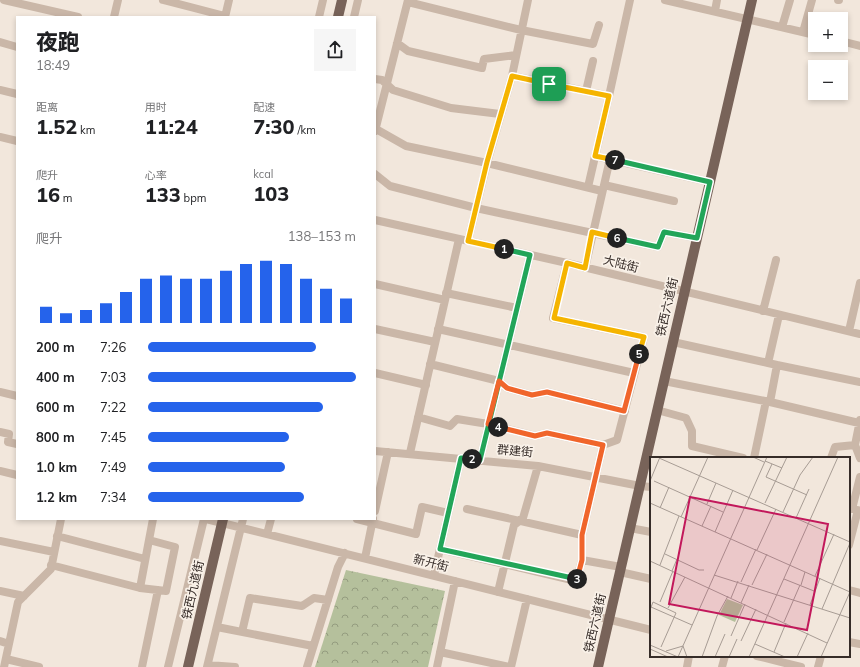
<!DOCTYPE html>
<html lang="zh">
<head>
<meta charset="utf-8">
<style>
  body { margin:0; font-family:Mulish,"Noto Sans SC",sans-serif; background:#f6f6f6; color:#202124; height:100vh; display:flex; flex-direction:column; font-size:15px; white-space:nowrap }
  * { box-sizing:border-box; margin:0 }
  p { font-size:13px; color:#757577 }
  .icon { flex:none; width:22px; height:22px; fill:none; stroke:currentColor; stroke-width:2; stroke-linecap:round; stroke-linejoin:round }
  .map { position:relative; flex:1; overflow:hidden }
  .drawer { position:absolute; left:16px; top:16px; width:360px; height:504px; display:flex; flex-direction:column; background:#fff; border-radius:0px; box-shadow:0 2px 6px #0003 }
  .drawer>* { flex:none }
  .tools { position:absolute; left:808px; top:12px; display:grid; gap:8px }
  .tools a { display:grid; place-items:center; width:40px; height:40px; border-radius:0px; background:#fff; box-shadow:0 2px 6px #0003; font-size:20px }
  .pin { position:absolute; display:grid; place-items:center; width:34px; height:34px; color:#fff; margin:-17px; border-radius:8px; box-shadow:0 2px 6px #0006 }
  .km { position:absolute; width:20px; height:20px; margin:-10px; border-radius:50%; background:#222; color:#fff; font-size:11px; line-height:20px; text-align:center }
  .round { display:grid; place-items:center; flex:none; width:42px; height:42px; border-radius:0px; background:#f6f6f6 }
  .overview { display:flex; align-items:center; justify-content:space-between; height:68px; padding:0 20px }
  h1 { font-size:22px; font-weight:800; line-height:30px }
  .metrics { display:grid; grid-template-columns:repeat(3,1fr); gap:6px; height:68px; padding:4px 20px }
  .metrics div { display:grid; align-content:center }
  .metrics b { font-size:20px; font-weight:800 }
  .metrics small { font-size:11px; font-weight:400 }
  .metrics p { font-size:11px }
  .chart { height:112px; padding:8px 20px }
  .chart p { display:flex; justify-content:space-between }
  .chart svg { width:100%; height:72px; margin-top:4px; stroke:#2563eb; stroke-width:6 }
  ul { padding:0 20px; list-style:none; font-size:13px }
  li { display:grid; grid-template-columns:64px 48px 1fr; align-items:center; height:30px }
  li i { height:10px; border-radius:5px; background:#2563eb }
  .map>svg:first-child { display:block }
</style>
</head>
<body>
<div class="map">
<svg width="860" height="667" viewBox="0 0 860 667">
  <defs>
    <pattern id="forest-crowns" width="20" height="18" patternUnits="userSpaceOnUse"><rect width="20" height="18" fill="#b5c09c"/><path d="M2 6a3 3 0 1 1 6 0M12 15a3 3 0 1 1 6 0" fill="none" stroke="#949c7f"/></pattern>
  </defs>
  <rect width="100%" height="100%" fill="#f2e7dc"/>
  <path fill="url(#forest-crowns)" d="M346 570 445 591 428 667H315Z"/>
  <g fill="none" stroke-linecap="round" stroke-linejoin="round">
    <path stroke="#cab7a8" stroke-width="8" d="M4 0 78 17
      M163 0 225 16
      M665 0 815 35
      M838 0H839
      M408 2 521 30 593 44 599 25
      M715 11 717 0
      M114 17 118 0
      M225 17 229 0
      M319 17 323 0
      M354 17 358 0
      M782 27 790 0
      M803 32 812 0
      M841 41 860 46
      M0 42 17 47
      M397 43 408 51 482 68 484 59 516 55
      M512 76 609 96 588 187
      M375 79 382 80 393 90 451 108 500 114
      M0 90 17 94
      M586 91 593 61
      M609 96 630 0
      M376 129 406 146 487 163 602 191
      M375 131 408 0
      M0 137 17 141
      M595 156 710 182
      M375 174 390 186 476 208 658 247 664 232 697 238
      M604 185 674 201
      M375 220 567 263 860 334
      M468 241 487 163 512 76 528 0
      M585 268 610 159
      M375 284 445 300
      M446 293 517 308
      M763 311 776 260
      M375 329 435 342
      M438 329 634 373
      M849 331 860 283
      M673 342 768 363
      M430 364 499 381 507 388 532 395 547 392 625 411
      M777 365 860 382
      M375 373 426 385
      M664 381 770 402 859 423
      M0 392 17 396
      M770 402 777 365 768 363 779 315
      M657 410 686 418 692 431V446L743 458
      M418 417 450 426 457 419 488 424 535 436 547 433 603 445
      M860 420 855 445 860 458
      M0 432 9 434 8 442 17 444
      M375 451 538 466 640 486 651 487
      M410 453 459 239
      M754 458 766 401
      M831 458 835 447 855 445
      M480 460 530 255
      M0 471 17 475
      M467 509 582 535 603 445 617 440 644 337 553 318 567 263
      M852 509 860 477
      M375 511 388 452
      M206 519 651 630
      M357 519 416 534 422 507 448 513
      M630 528 651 532
      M267 534 271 519
      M57 536 145 559
      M0 541 54 552
      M849 545 858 510
      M440 549 576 581 582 560V535
      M365 558 373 519
      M582 560 621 567
      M51 565 140 588 166 591 175 547 149 540 153 519
      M620 572 651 579
      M434 575 461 458
      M140 588 149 540
      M849 590 860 593
      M0 591 24 596
      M498 592 514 525 523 518 538 466
      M217 627 313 646
      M242 632 250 598 302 606 314 598 328 600
      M0 641 9 644
      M849 642 860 644
      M440 652 510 667
      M757 656 801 667
      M6 659 39 667
      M208 665 235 667
      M4 667 18 602 51 569 61 519
      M142 667 158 590
      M168 667 204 519
      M207 667 243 519
      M307 667 338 567 345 553
      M437 667 455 581
      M511 667 527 599
      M687 667 689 656
      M722 667 725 656
      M818 667 821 656"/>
    <path stroke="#786359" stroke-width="10" d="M338 17 342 0
      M188 667 223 519
      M598 667 752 0"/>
  </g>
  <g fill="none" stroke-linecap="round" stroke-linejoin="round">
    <g stroke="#fff" stroke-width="8">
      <path id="split-1" d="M504 249 468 241 487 162 512 76 549 84"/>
    </g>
    <g stroke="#fff" stroke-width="8">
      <path id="split-2" d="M472 459 480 460 530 255 504 249"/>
    </g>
    <g stroke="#fff" stroke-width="8">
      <path id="split-3" d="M472 459 461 458 440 549 577 579"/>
    </g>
    <g stroke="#fff" stroke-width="8">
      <path id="split-4" d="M498 427 535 436 547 433 603 445 582 535V560L577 579"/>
    </g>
    <g stroke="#fff" stroke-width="8">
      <path id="split-5" d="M498 427 488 424 499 381 507 388 532 395 547 392 624 411 639 354"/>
    </g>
    <g stroke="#fff" stroke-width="8">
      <path id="split-6" d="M617 238 592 232 585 268 567 263 554 318 644 337 639 354"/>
    </g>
    <g stroke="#fff" stroke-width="8">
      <path id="split-7" d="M615 160 710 182 697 238 664 232 658 247 617 238"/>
    </g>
    <g stroke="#fff" stroke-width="8">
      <path id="split-8" d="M549 84 609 96 595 156 615 160"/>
    </g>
    <use href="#split-1" stroke="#f5b400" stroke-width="5"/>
    <use href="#split-2" stroke="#22a559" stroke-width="5"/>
    <use href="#split-3" stroke="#22a559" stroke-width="5"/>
    <use href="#split-4" stroke="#f0652b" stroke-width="5"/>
    <use href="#split-5" stroke="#f0652b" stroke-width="5"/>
    <use href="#split-6" stroke="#f5b400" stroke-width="5"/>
    <use href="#split-7" stroke="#22a559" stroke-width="5"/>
    <use href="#split-8" stroke="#f5b400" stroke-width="5"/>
  </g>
  <g text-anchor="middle" stroke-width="3.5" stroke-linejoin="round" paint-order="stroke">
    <g font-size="12" fill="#362c28" stroke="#f9f1e8">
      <text transform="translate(621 264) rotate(14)" y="4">大陆街</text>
      <text transform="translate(667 307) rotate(-77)" y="4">铁西六道街</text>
      <text transform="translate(515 451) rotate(5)" y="4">群建街</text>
      <text transform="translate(431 563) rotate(14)" y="4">新开街</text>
      <text transform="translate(193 590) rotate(-77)" y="4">铁西九道街</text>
      <text transform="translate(595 623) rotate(-77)" y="4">铁西六道街</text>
    </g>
  </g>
  <g transform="translate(650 457)">
    <rect width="200" height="200" fill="#f2e7dc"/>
    <path d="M77 142 93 148 85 165 69 158Z" fill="#b5c09c"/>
    <path fill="none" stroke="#a79c94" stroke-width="1" d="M103 0 114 5M9 1 200 85M115 4 132 11M122 7 116 20 157 38M0 24 10 0M4 24 73 55M0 46 200 135M115 46 137 0M57 47 66 26M10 51 19 30M133 55 150 18 163 0M31 60 58 0M146 61 159 32M52 69 61 49M65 75 83 33M107 93 126 52M15 97 49 113H54M0 104 177 186M10 108 29 59M22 114 27 102M64 118 200 161M165 119 184 77M134 122 164 134M91 125 106 92M102 128 117 97M151 128 155 115M81 141 88 124M10 145 23 114M91 146 99 128M160 148 170 121M1 150 42 168M18 151 35 120M172 152 200 86M0 153 3 145 26 156 11 190M134 165 150 128M81 179 95 147M91 184 106 152M105 187 135 200M0 188 28 200M0 192 18 200M16 194 33 189 37 200M124 195 136 166M28 200 117 0M52 200 67 159 78 139M65 200 75 177M79 200 87 182M99 200 188 0M147 200 158 176M171 200 200 135"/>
    <path fill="#c2185b" fill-opacity="0.15" stroke="#c2185b" stroke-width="2" d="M40 40 178 67 157 173 19 147Z"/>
    <rect width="200" height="200" fill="none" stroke="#362c28" stroke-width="2"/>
  </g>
</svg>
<div class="tools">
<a>+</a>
<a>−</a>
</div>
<div class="pin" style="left:549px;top:84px;background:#1e9e55"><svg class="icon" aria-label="arrive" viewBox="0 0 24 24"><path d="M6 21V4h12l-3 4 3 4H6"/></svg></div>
<b class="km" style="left:504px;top:249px">1</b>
<b class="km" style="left:472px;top:459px">2</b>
<b class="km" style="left:577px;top:579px">3</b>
<b class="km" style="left:498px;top:427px">4</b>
<b class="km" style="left:639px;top:354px">5</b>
<b class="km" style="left:617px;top:238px">6</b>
<b class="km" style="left:615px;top:160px">7</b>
<section class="drawer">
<div class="overview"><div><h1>夜跑</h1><p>18:49</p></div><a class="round"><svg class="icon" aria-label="share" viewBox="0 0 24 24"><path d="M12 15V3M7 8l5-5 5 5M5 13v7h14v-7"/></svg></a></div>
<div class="metrics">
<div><p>距离</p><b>1.52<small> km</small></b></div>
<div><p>用时</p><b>11:24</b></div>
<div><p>配速</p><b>7:30<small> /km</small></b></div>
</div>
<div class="metrics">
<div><p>爬升</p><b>16<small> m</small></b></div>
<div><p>心率</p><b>133<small> bpm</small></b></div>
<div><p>kcal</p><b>103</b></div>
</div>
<div class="chart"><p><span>爬升</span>138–153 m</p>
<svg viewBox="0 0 160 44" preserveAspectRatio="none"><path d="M5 44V34M15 44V38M25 44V36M35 44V32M45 44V25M55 44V17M65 44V15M75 44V17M85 44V17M95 44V12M105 44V8M115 44V6M125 44V8M135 44V17M145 44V23M155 44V29"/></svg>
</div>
<ul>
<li><b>200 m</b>7:26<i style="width:81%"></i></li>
<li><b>400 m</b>7:03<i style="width:100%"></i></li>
<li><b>600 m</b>7:22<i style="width:84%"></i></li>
<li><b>800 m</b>7:45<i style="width:68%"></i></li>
<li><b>1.0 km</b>7:49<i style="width:66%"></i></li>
<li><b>1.2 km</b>7:34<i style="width:75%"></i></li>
</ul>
</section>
</div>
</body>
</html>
